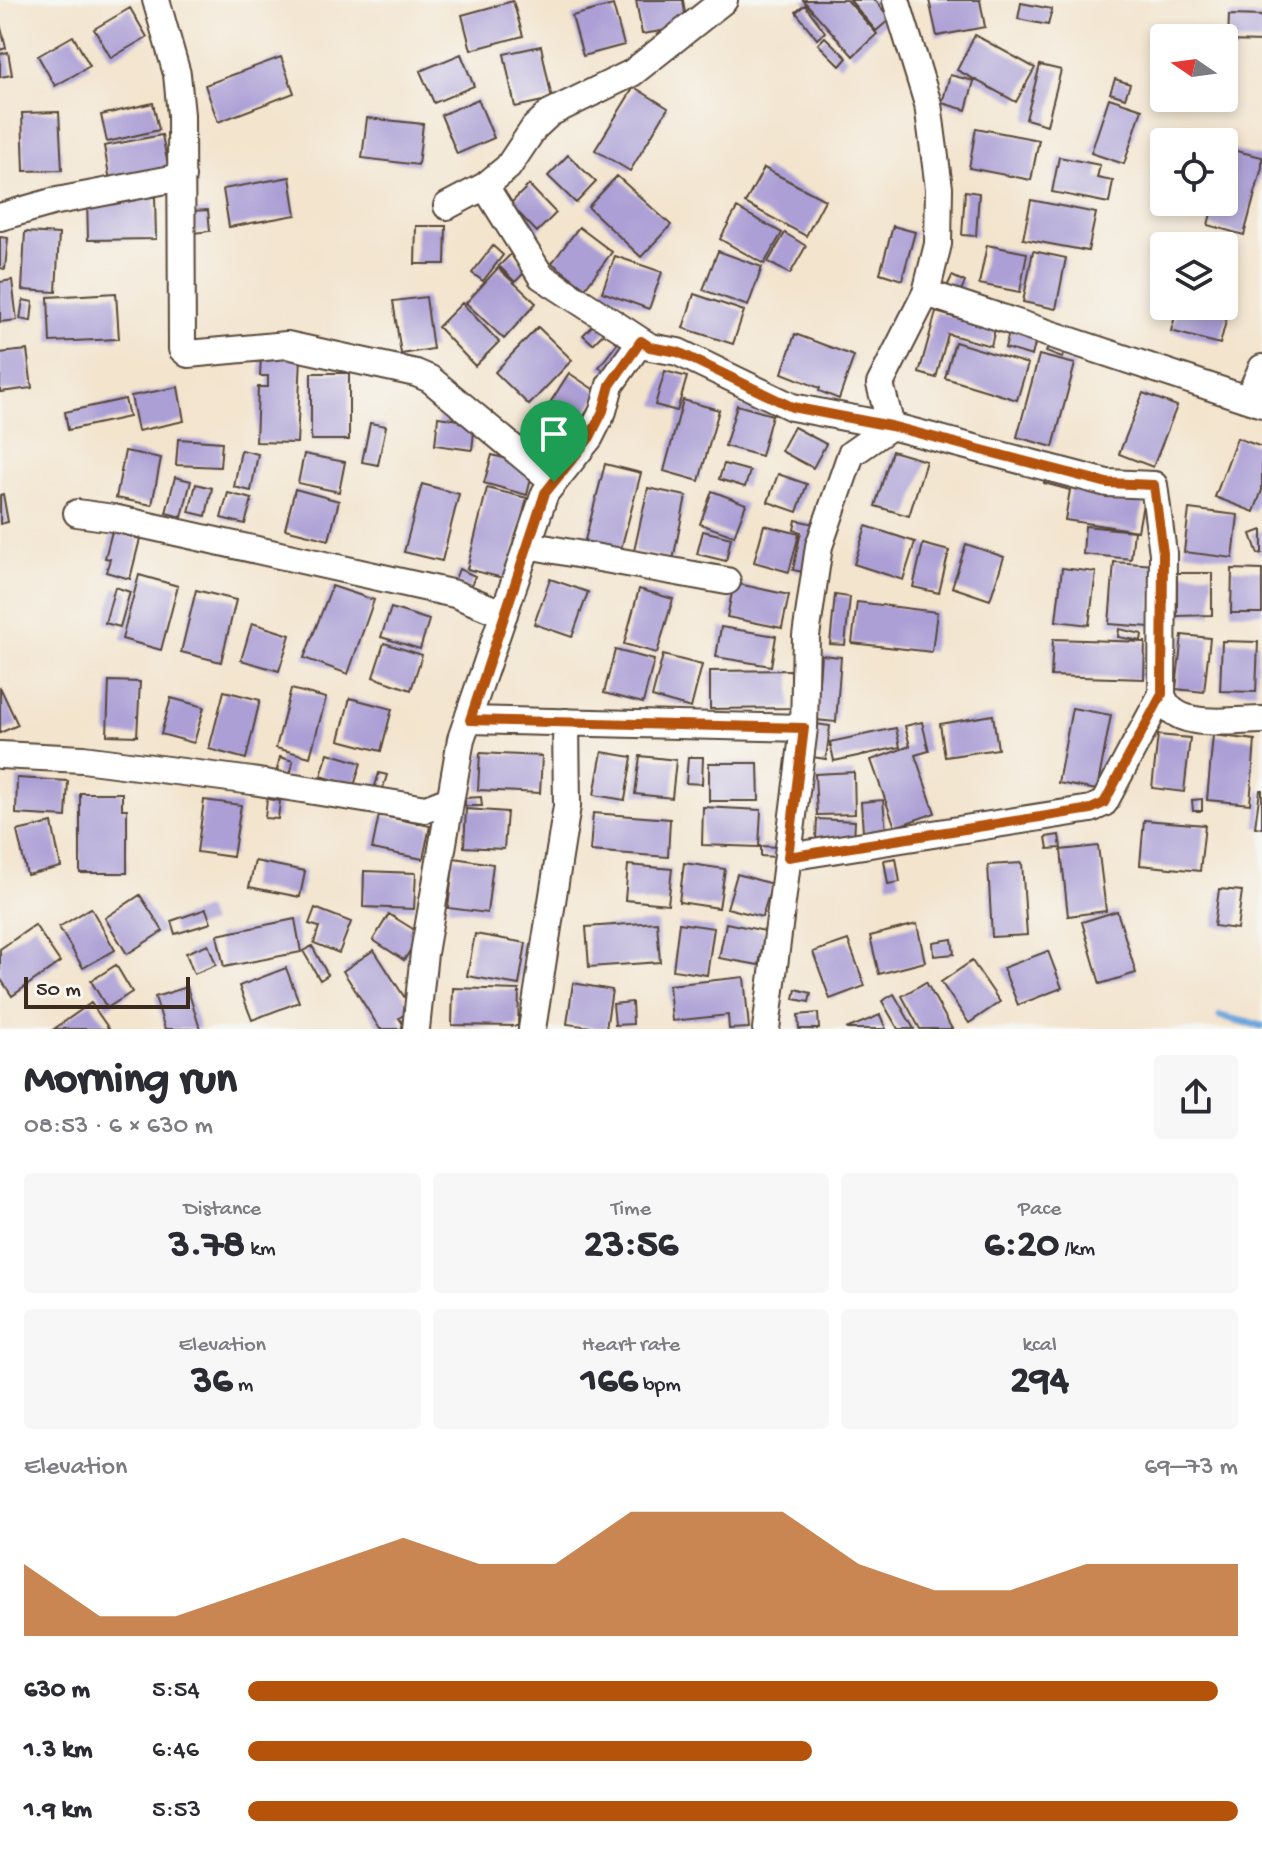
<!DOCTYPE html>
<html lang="en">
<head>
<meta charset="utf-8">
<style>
  body { margin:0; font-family:"Gochi Hand",sans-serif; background:#f7f7f7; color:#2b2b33; height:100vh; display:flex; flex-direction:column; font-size:30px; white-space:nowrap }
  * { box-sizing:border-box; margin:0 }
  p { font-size:26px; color:#7c7c81 }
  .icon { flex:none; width:44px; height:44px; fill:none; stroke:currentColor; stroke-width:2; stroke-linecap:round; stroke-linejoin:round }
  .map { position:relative; height:1029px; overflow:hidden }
  .side { display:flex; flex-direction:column; background:#fff; flex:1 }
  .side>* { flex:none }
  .needle { width:52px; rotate:283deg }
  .tools { position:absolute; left:1150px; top:24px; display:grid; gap:16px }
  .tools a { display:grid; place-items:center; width:88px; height:88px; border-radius:8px; background:#fff; box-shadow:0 4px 12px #0003; font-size:40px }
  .scale { position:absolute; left:24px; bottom:20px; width:166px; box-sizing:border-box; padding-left:8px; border:4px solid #3b2a1e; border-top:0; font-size:22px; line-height:28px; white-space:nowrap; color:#3b2a1e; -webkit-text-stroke:6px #f6f6f2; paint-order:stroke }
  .pin { position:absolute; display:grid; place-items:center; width:68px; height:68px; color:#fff; margin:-82px -34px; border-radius:50% 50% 50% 0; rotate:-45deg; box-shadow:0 0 8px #0007 }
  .pin .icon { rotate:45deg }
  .round { display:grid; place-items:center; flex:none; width:84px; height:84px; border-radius:8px; background:#f7f7f7 }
  .headline { display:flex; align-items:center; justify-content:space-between; height:136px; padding:0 24px }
  h1 { font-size:44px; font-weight:700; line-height:60px }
  .stats { display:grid; grid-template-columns:repeat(3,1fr); gap:12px; height:136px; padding:8px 24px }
  .stats div { display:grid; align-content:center; border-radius:8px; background:#f7f7f7; text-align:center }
  .stats b { font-size:40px; font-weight:700 }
  .stats small { font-size:22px; font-weight:400 }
  .stats p { font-size:22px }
  .chart { height:224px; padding:16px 24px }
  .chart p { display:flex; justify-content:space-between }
  .chart svg { width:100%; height:144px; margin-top:8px; fill:#b45309; opacity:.7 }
  ul { padding:0 24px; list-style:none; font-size:26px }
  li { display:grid; grid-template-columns:128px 96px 1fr; align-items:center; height:60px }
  li i { height:20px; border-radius:10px; background:#b45309 }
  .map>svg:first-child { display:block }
</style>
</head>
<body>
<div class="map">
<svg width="1262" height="1029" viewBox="0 0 1262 1029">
  <rect width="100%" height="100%" fill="#f6f6f2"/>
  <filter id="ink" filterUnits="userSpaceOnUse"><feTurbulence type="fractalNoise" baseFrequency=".0125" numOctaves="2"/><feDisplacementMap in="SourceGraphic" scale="16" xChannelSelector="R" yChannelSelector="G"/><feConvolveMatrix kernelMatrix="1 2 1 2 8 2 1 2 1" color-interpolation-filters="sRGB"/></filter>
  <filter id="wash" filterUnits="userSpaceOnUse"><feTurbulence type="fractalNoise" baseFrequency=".006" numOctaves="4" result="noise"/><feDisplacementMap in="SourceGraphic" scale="32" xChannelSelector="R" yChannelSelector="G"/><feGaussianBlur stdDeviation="1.8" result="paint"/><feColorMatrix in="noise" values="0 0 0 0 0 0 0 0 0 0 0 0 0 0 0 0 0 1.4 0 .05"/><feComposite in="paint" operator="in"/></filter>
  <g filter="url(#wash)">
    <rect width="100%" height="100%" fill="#f3e4cd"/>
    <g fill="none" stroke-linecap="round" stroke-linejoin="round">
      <path stroke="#6ca5db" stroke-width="7" d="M1220 1016 1262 1026"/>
    </g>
    <g id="blocks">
      <path fill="#ab9fd5" d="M636 0H683L687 27 642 34Z
        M803 0H847L877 34 853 56Z
        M850 0H875L890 19 876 31Z
        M929 0H980L985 27 937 36Z
        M513 1 523 36 471 50 462 15Z
        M1021 3 1052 9 1048 25 1018 19Z
        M613 5 624 45 583 56 572 16Z
        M805 5 825 32 817 39 796 12Z
        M130 8 147 37 111 58 94 29Z
        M1229 15 1262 16V42L1228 41Z
        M0 24 6 48 0 50Z
        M975 35 1035 68 1016 102 957 70Z
        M73 36 90 66 55 86 38 56Z
        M825 37 847 58 840 66 818 44Z
        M541 46 552 99 515 107 504 54Z
        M8 52 12 75 0 77V54Z
        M461 54 474 86 434 103 420 71Z
        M281 57 294 93 218 122 205 85Z
        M1040 65 1061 70 1047 125 1026 119Z
        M950 75 974 81 966 110 942 103Z
        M1115 79 1130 84 1125 98 1110 93Z
        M634 87 668 108 630 171 595 150Z
        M1109 98 1142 109 1124 164 1091 153Z
        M478 99 494 138 457 154 441 115Z
        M153 103 159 130 107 142 101 115Z
        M59 112 62 170 24 171 22 113Z
        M367 118 423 124 418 165 362 158Z
        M976 128 1039 140 1031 180 969 168Z
        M162 135 169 170 110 181 104 146Z
        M1228 149 1262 157V167L1244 235 1208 225 1214 202H1224V164Z
        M568 155 596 182 576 203 548 176Z
        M1059 157 1100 165 1097 178 1113 181 1109 203 1052 192Z
        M764 168 825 200 806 236 745 203Z
        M617 176 671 225 641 257 588 207Z
        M290 177 296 215 229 227 223 189Z
        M529 185 556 213 537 232 510 204Z
        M965 191 979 193 976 236 962 235Z
        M155 196 156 239 88 240 87 197Z
        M1031 200 1096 213 1088 251 1023 239Z
        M737 208 782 233 764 264 720 239Z
        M208 210 210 231 194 233 191 211Z
        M416 226H446L445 264H415Z
        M893 226 915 232 902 280 880 273Z
        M579 227 612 252 585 288 552 263Z
        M25 232 59 234 56 292 22 290Z
        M785 233 806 246 790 274 768 262Z
        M0 237 8 238 5 269 0 268Z
        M987 245 1027 253 1020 292 979 284Z
        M493 246 503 255 483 281 472 273Z
        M718 251 762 267 748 306 703 290Z
        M1033 251 1066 258 1056 309 1023 302Z
        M512 253 527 270 515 282 499 266Z
        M615 256 662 272 649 309 602 292Z
        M498 268 536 303 504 339 466 303Z
        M952 276 965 282 958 297 945 291Z
        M12 280 17 320 0 322V282Z
        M116 293 119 339 50 342 48 297Z
        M694 294 744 311 733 344 683 328Z
        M426 297 433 349 401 354 393 301Z
        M23 300 33 302 31 321 20 319Z
        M462 303 499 342 475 366 438 327Z
        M1224 304 1230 306 1220 344 1171 331 1178 306Z
        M936 312 995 329 991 346 948 334 936 378 919 373Z
        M596 322 606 331 593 344 583 335Z
        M538 327 572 360 529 405 495 372Z
        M1010 329 1037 336 1032 356 1005 348Z
        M795 334 854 356 839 399 819 391 820 388 782 373Z
        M623 336 634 345 609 375 599 367Z
        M1051 340 1066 346 1062 358 1046 352Z
        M955 342 1028 364 1017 400 945 378Z
        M27 350 32 388 0 392V353Z
        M261 355 301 357 297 443 256 442 258 387H268V376H260Z
        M1039 355 1075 364 1053 447 1017 437Z
        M665 371 687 377 677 411 655 405Z
        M311 373H349V440H311Z
        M569 373 599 393 578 425 548 406Z
        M178 387 184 421 138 431 131 396Z
        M1143 393 1177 406 1153 467 1119 454Z
        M125 399 129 417 68 430 65 412Z
        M683 400 719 410 699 481 664 471Z
        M737 405 772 415 761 456 725 446Z
        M540 413 580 433 565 465 525 445Z
        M438 417 475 422 472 450 435 445Z
        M370 423 386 426 378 465 362 462Z
        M794 427 826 444 813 468 781 451Z
        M1237 438 1262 447V490L1254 512 1215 497Z
        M178 439 222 442 220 467 176 465Z
        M241 450 258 454 251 491 234 487Z
        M125 451 161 458 152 505 116 498Z
        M892 451 926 461 909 516 875 506Z
        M304 454 345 462 339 492 298 483Z
        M492 455 534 466 527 495 484 483Z
        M605 464 641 473 620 553 584 544Z
        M724 464 750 471 745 487 719 479Z
        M1047 470 1145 493 1138 531 1065 520 1070 490 1044 483Z
        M778 474 807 484 797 512 768 502Z
        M175 477 191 481 182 517 166 513Z
        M196 484 212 488 206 516 189 512Z
        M422 484 459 494 442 561 404 552Z
        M487 488 527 498 507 579 467 569Z
        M648 488 686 496 673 560 634 551Z
        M295 489 339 501 329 540 285 529Z
        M712 491 746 504 734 536 700 524Z
        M228 493 252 499 245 524 221 518Z
        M3 494 8 522 0 524V495Z
        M1189 509 1238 515 1233 558 1184 552Z
        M796 520 819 525 808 573 793 570 801 532 794 530Z
        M764 525 799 534 789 572 754 562Z
        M866 526 915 542 903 580 854 564Z
        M1085 526 1134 531 1131 559 1083 554Z
        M1262 530V553L1258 554 1251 534Z
        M112 531 140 539 130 579 106 572 110 559 105 558Z
        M703 531 731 538 726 561 697 554Z
        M923 544 949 551 939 593 913 587Z
        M966 544 1004 557 990 600 952 587Z
        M1114 562 1155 565 1150 627 1109 624Z
        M1062 568 1096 572 1089 625 1056 621Z
        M459 569 475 576 470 589 454 582Z
        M1232 569 1262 570V613H1231Z
        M1177 573H1212V615L1177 616Z
        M139 575 178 586 161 650 122 639Z
        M550 579 588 592 572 637 534 624Z
        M734 583 789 595 782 628 727 617Z
        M332 586 374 600 348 674 304 658Z
        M115 587 130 592 120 627 105 623Z
        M639 589 673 599 657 653 624 644Z
        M196 590 236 600 221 662 181 652Z
        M835 595 850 597 845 645 830 644Z
        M857 602 937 612 932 652 852 643Z
        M391 608 429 620 420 649 381 637Z
        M252 623 290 635 279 671 241 660Z
        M721 627 776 636 771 666 716 657Z
        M1119 629 1142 634 1141 641 1118 637Z
        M1182 635 1210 638 1204 692 1176 689Z
        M1053 639 1145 642 1144 679 1051 676Z
        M1222 641 1258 642 1256 692 1220 691Z
        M384 643 422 655 411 690 373 677Z
        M615 650 654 660 643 703 604 693Z
        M663 655 702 665 691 708 652 697Z
        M821 655 841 657 836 722 816 720Z
        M791 670V708L710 709V671Z
        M109 681 140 682 137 736 107 735Z
        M0 687 18 725 0 733Z
        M291 689 326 698 310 757 276 748Z
        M224 691 260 700 246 759 209 749Z
        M171 698 204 707 194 743 161 734Z
        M350 698 392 709 381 751 339 740Z
        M1072 708 1111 715 1097 790 1058 783Z
        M993 715 998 749 945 757 940 724Z
        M922 722 929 751 915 755 935 813 895 827 871 760 910 746 905 726Z
        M816 724 830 726 826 759 812 757Z
        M896 728 900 747 834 761 830 742Z
        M1158 735 1190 738 1184 792 1152 788Z
        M1213 735 1255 740 1250 804 1207 800Z
        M602 752 632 757 625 800 594 795Z
        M328 753 361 763 354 786 321 776Z
        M480 753 542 756 540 793 478 790Z
        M640 756 676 760 672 798 635 794Z
        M280 757 293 761 290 777 276 774Z
        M688 757H703L702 784 686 783Z
        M709 763H758L759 801H709Z
        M854 772 855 814 817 815 815 774Z
        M379 773 387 775 382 791 374 789Z
        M17 778 68 781 66 817 16 814Z
        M1260 790H1262V828L1255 827Z
        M80 793H122V809H127V873H80Z
        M481 797 482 806H465V798Z
        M267 799 280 801 278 819 265 818Z
        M1202 799V811H1193L1192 800Z
        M204 800 241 805 233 857 197 852Z
        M883 800 886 831 863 832 861 802Z
        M703 807 761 810 759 847 702 845Z
        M466 809 507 812 504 849 464 847Z
        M593 813 670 819 668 857 590 851Z
        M379 815 430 826 423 859 372 849Z
        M817 819 855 821 854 841 816 840Z
        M1144 820 1205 825 1200 871 1140 865Z
        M52 823 61 867 27 875 17 831Z
        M1059 835 1061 848 1048 849 1046 837Z
        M761 846 777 847 776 857 761 856Z
        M1098 846 1106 911 1068 916 1061 850Z
        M454 858 493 864 487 913 448 908Z
        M896 858 900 882 888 884 884 860Z
        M255 861 305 871 300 897 249 887Z
        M684 863 725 869 719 908 679 902Z
        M1022 863 1027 935 992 937 988 865Z
        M628 865 672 869 668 904 625 900Z
        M364 871 416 873 414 909 363 907Z
        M737 874 772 884 762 917 727 908Z
        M1219 889 1242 891 1237 929 1214 926Z
        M140 895 163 931 127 954 105 918Z
        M91 908 115 950 83 968 59 927Z
        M315 908 351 922 339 953 314 943 319 927 309 924Z
        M206 909 211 923 175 934 171 921Z
        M1117 911 1136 973 1100 984 1082 922Z
        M389 914 421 934 404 960 373 940Z
        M295 919 301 952 224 967 217 935Z
        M657 922 660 962 589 967 586 927Z
        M679 923 714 928 707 975 673 970Z
        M726 923 765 931 759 965 719 958Z
        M917 924 925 962 879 974 870 936Z
        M35 925 60 962 12 996 0 978V949Z
        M475 934 526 943 519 985 467 976Z
        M952 939 954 954 934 956 933 942Z
        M848 940 865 986 830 999 813 952Z
        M208 944 216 965 194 974 186 953Z
        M312 946 328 975 320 980 303 951Z
        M374 950 412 1009 399 1018 406 1029H380L343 971Z
        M1048 951 1062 988 1018 1005 1003 968Z
        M972 961 1000 1002 969 1023 941 982Z
        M116 965 132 992 107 1008 91 981Z
        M286 968 299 1002 252 1020 239 986Z
        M744 977 749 1028 729 1029 728 1015 672 1021 669 985Z
        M926 982 952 1029H920L902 996Z
        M573 983 612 990 606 1029 567 1024Z
        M187 987 200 1029H165L155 997Z
        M453 988 519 990 518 1026 452 1025Z
        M796 989 811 993 809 1002 794 999Z
        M894 994 914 1029H898L882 1001Z
        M632 1002 633 1024 615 1025 613 1004Z
        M91 1003 109 1029H54Z
        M818 1013 819 1029H799L798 1015Z
        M880 1015 886 1029H846Z"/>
    </g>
  </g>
  <g filter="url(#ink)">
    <use href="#blocks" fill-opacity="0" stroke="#574638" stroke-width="2"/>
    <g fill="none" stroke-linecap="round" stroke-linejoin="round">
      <g stroke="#574638" stroke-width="30">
        <path id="minor" d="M156 0 177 74 181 115 182 349 188 354 287 345 416 373 430 379 554 482
          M485 186 541 276 650 347 678 352 792 407 891 426 1107 483 1154 485 1163 553 1162 694C1171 732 1232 720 1262 720
          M447 206 485 186 508 167 534 128 550 113 632 73 724 0
          M0 217 52 202 182 177
          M926 293 1262 404
          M1248 399 1262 368
          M77 513 113 518 455 594 504 614
          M527 545 727 581
          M470 720 804 728
          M0 755 83 759 252 781 426 809 449 800
          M788 857 1091 809 1104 803 1162 694
          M416 1029 424 953 461 739 545 493 590 437 603 411 610 385 641 341
          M532 1029 567 806 566 722
          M766 1029 804 728 806 636 819 546 851 454 891 426 880 384 926 293 938 244 939 188 928 104 896 0"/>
      </g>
      <use href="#minor" stroke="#fff" stroke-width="26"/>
    </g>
  </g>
  <g fill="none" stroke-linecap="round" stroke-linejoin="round" filter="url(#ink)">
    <g stroke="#fff" stroke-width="16">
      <path id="route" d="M641 341 650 347 678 352 792 407 891 426 1107 483 1154 485 1163 553 1162 694 1104 803 1091 809 788 857 804 728 470 720 545 493 590 437 603 411 610 385Z"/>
    </g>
    <use href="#route" stroke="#b45309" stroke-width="10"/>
  </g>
</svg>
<div class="tools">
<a><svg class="needle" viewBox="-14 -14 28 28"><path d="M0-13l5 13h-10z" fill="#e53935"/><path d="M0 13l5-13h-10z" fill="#7c7c81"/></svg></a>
<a><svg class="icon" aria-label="locate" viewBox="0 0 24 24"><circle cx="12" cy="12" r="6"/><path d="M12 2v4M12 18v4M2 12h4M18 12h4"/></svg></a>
<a><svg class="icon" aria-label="layers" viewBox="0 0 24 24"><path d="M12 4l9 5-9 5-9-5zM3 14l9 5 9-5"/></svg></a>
</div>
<div class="scale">50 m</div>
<div class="pin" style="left:554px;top:482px;background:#1e9e55"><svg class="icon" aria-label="arrive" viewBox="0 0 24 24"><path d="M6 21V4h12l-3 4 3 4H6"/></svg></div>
</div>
<section class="side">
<div class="headline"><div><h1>Morning run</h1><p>08:53 · 6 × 630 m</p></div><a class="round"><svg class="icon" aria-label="share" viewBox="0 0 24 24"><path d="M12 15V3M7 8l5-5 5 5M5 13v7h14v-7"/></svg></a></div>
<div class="stats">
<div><p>Distance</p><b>3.78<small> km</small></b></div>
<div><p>Time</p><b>23:56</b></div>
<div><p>Pace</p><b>6:20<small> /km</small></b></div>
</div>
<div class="stats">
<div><p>Elevation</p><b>36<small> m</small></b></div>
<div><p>Heart rate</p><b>166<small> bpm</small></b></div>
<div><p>kcal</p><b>294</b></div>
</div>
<div class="chart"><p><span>Elevation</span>69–73 m</p>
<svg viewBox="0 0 160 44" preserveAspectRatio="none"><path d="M0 44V22L10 38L20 38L30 30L40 22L50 14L60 22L70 22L80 6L90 6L100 6L110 22L120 30L130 30L140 22L150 22L160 22V44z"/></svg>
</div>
<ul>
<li><b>630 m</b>5:54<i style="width:98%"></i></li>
<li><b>1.3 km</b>6:46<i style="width:57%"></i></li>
<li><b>1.9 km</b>5:53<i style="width:100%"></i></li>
</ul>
</section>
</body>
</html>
